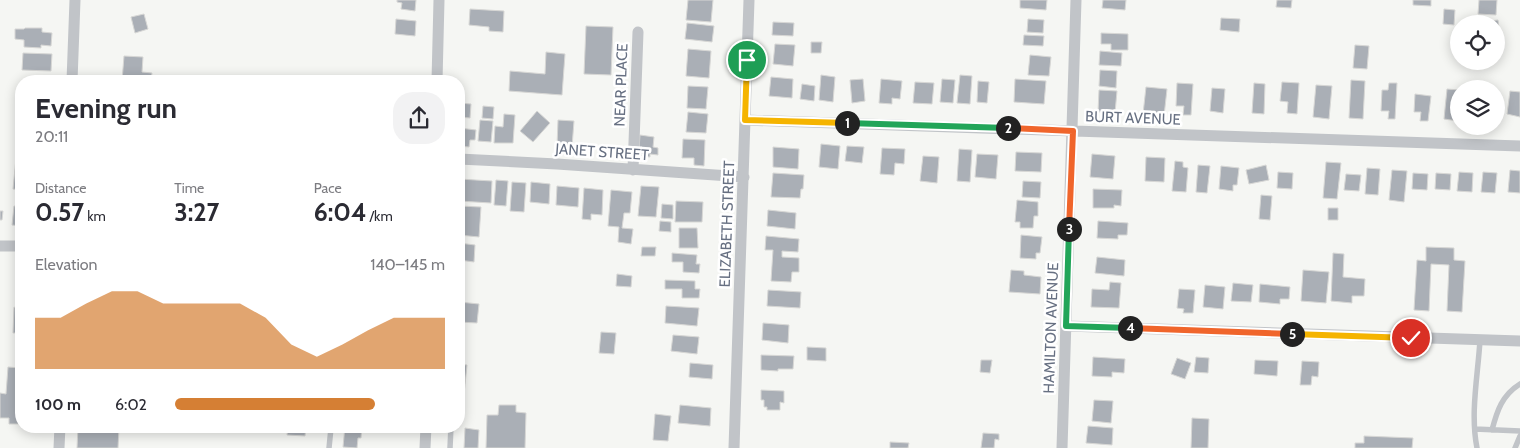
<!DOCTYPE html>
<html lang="en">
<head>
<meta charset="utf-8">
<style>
  body { margin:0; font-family:Cabin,sans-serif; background:#f2f2f3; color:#2b2b33; height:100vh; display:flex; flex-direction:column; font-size:19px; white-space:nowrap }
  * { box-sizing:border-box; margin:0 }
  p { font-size:16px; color:#7c7c81 }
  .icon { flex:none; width:28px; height:28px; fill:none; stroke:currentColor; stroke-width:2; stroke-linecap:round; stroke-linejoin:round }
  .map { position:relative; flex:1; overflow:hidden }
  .drawer { position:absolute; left:15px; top:75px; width:450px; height:358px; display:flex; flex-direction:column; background:#fff; border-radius:20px; box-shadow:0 2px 12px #0003 }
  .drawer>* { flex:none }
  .tools { position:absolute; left:1450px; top:15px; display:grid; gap:10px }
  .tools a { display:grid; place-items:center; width:55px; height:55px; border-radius:50%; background:#fff; box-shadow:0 2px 12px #0003; font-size:25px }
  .pin { position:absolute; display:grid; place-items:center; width:42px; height:42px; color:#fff; margin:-21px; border:2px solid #fff; border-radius:50%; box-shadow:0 1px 5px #0007 }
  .km { position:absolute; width:25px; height:25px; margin:-12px; border-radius:50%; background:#222; color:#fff; font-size:14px; line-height:25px; text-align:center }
  .round { display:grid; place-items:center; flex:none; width:52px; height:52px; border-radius:20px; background:#f2f2f3 }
  .head { display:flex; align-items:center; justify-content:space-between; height:85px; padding:0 20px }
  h1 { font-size:28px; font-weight:700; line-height:38px }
  .stats { display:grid; grid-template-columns:repeat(3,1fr); gap:8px; height:85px; padding:5px 20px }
  .stats div { display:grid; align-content:center }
  .stats b { font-size:25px; font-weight:700 }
  .stats small { font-size:14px; font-weight:400 }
  .stats p { font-size:14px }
  .chart { height:140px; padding:10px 20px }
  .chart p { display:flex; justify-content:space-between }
  .chart svg { width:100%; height:90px; margin-top:5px; fill:#d57f34; opacity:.7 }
  ul { padding:0 20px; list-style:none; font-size:16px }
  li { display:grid; grid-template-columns:80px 60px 1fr; align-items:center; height:38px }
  li i { height:12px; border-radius:6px; background:#d57f34 }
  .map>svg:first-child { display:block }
</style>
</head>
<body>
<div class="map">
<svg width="1520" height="448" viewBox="0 0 1520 448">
  <rect width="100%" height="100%" fill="#f5f6f3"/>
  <path fill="#aaafb6" stroke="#d7d7d5" d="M397 0H416L415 11 401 9 402 3 397 2Z
    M688 0H713L711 22 686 20Z
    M1020 0H1047L1046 10 1020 8Z
    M1103 0H1126L1125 10 1102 8Z
    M1277 0H1292L1291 8 1276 7Z
    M1413 0H1431V6L1413 5Z
    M1479 0H1497L1496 15 1478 14Z
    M470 9 504 11 503 32 489 31V27L469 25Z
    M1444 9 1455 10 1454 25 1443 24Z
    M144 14 148 29 135 33 131 17Z
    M1221 18 1240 19 1239 32 1220 30Z
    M396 19 416 21 415 36 395 34Z
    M1028 19 1044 20 1043 33 1027 32Z
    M1498 20 1500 36H1496V24H1490V21Z
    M773 22 794 23 793 36 772 35Z
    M687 23 714 26 712 42 685 39Z
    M586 26 613 27 611 75 584 74Z
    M25 28H42V32L52 33 51 46 41 45V48L24 47V40L15 39V29H24Z
    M1101 33 1128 34V50H1111V44H1101Z
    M1024 35 1044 36 1043 46 1023 45Z
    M811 42H822L821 53H811Z
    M775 44 795 45 793 66 773 64Z
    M1355 45 1369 46 1367 69 1353 68Z
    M688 49 711 51 709 78 686 76Z
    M1100 51 1122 53 1121 66 1099 65Z
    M546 52 565 54 562 95 509 91 510 71 545 74Z
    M23 53 52 54 51 71 22 70Z
    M1030 55 1051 57 1049 76 1028 75Z
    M124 56 143 57 142 72 152 73 151 81H122Z
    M1100 70 1117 71 1116 88 1099 86Z
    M821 75 835 77 833 102 819 100Z
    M960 75 972 76 970 104 957 103Z
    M771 77 793 79 792 98 769 96Z
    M863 79 865 101 852 103 850 80Z
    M881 79 902 81 900 99 892 98V104L879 103Z
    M942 79 955 80 953 103 940 102Z
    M1015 79 1046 81 1044 104 1014 102Z
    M1351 80 1365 81 1363 119 1349 118Z
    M978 81 989 82 987 103 977 102Z
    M915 82 934 83 932 104 913 103Z
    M1282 82 1299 83 1297 114 1287 113 1288 102 1280 101Z
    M1177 83 1193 84 1191 115H1183L1184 106H1176Z
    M1254 83 1265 84 1264 114 1252 113Z
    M1389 83H1397L1395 119H1388L1389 111H1381L1382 90H1388Z
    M802 84 815 86 814 101 800 99Z
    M1316 85 1332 86 1329 119 1313 117Z
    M688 86 708 87 706 109 687 108Z
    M1146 87 1167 89 1164 116 1143 114Z
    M1212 88 1225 89 1223 113 1210 111Z
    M1447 89 1459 90 1458 121 1444 119Z
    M1099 90 1117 91 1115 113 1098 112Z
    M1510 91 1520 92V117L1507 114Z
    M1415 94 1431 96 1428 121H1420L1421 112H1414Z
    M459 103 471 104 470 118 459 117Z
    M483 106 494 107 493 119 482 118Z
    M537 111 550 123 533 142 520 131Z
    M688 112 708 114 706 133 686 132Z
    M504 114 515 115 513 143H494L495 126 503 127Z
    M480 120 493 121 491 142 478 141Z
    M558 120 574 121 572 147 557 146Z
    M459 128 476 130 475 140H470L469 147 459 146Z
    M640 135 654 137 653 147 658 148V155L650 154V157L641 156 642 150H639Z
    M683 139 705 140 704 166 694 165V158H682Z
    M821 144 840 146 838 169 819 167Z
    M847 146 864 147 862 163 845 161Z
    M773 147 799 149 798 169 773 167Z
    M882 148 905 149 904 164 895 163 894 175 880 174Z
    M959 149 972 150 970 182 957 181Z
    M1016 152 1042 153 1041 172 1015 171Z
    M977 154 998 155 996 179 975 177Z
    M1092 154 1115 156 1113 179 1090 177Z
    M923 156 939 157 937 183 920 181Z
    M1146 157 1165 158 1164 182 1145 181Z
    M16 158H21V190L13 189Z
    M1175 161 1183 162V167L1188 168 1186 192 1172 191Z
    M1326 162 1341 163 1337 199 1323 198Z
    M1198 165 1210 166 1207 193 1196 192Z
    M1266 165 1269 180 1249 184 1246 170Z
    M1221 166 1239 168 1237 185H1233V191L1219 189Z
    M1367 168 1380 169 1378 195 1365 194Z
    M1392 170 1407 171 1404 202 1389 200Z
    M1510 170 1520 171V193L1508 192Z
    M1278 172 1293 173 1292 189 1277 188Z
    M1459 172 1473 173 1472 192 1457 191Z
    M1483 172 1497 173 1495 193 1481 192Z
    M773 173 804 175 803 189H801L800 198 771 197Z
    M1413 173 1428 174 1427 190 1412 189Z
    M1436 173 1451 174 1450 190 1435 189Z
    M1346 174 1361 175 1359 191 1344 190Z
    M459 179 492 181 491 203 459 201Z
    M496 180 508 181 506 206 494 205Z
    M1023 181 1041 182 1040 198 1022 197Z
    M512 182 526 183 524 212 510 211Z
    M531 182 550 184 549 204 530 202Z
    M557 186 579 188 578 207 556 205Z
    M641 186 659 187 656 217 638 216Z
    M584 188 603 190 602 215 591 214V220L582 219Z
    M1093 189 1122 190 1121 206 1114 205V208H1093Z
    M611 190 632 192 630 213H624L622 228 633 229 631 244 618 242 619 227 608 226Z
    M1261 195 1272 196 1270 220 1259 219Z
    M1017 200 1038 202V216H1034L1033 228H1020V222H1015Z
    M676 201 703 202 702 222H675Z
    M662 204 673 205V219L661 218Z
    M14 206H21V226L12 225Z
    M459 206 481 207 479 237 459 235Z
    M1328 208H1338V220H1328Z
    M768 210 796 213 795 229 767 226Z
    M0 211H3L2 220H0Z
    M660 221 671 222V232L659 231Z
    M1098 221 1128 223 1127 235H1118V239L1097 238Z
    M679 228H697L698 248H679Z
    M1021 235 1042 237 1040 253H1036V259L1020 258Z
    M766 236 799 239 798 252 782 251V257L799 258V272H792L791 282 771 281 773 250H765Z
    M459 243 475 245 474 262 459 260Z
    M642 247H656L655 256H641Z
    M1426 247 1454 248V260L1465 261 1462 312 1447 311 1449 265 1431 264 1429 311 1414 310 1417 260 1426 261Z
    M672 253 697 255 696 264H700L699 273 683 272V262H672Z
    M1333 253 1344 254 1343 277 1365 279 1364 296H1352V303L1331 301Z
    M19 256H21V358H17L19 333H13L14 307 16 308Z
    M1097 257 1125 260 1124 276 1095 273Z
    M1011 270 1024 271V275L1041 277 1040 294 1009 292Z
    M1303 270 1329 272 1326 303 1301 301Z
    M459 271H463L461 290H459Z
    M617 274 632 276 631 287 616 286Z
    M665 280 695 281V289H700L699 298H682V289H665Z
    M1110 282 1121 283 1119 308 1091 307 1092 289 1109 290Z
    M1233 283 1253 285 1251 302 1231 301Z
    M1260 284 1290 287 1289 299H1280V304L1259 302Z
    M1205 285 1225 287 1223 309 1203 307Z
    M1179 289 1195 290 1193 313H1183L1184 309 1177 308Z
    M768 290 801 292 800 308 767 306Z
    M459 302 479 304 477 323 459 322Z
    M666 306 699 308 697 326 665 323Z
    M763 323 789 325 788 343 762 340Z
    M601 332 616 333 614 354 599 353Z
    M673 335 699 337 697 354 671 351Z
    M807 347 826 348V361L807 360Z
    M761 355 794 356 793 369H778V371L761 370Z
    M1093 357 1125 359 1124 373 1112 372V377L1092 376Z
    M1196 357 1209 358 1208 373 1194 372Z
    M1177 358 1191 363 1185 379 1171 374Z
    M981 360H992L990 373 980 372Z
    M1255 360 1278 361 1277 376 1254 374Z
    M1302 361 1319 362 1318 377 1312 376 1311 385H1300Z
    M690 363 713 365 712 379 689 377Z
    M459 364 467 365 464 394H459Z
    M8 367 21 368V424H9V418H0V393L6 394Z
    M761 390 784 391V403L780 402V410H767V407H764V400H761Z
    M1094 400 1113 401 1111 423 1092 421Z
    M499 405H516V412L526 413 525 448H486L487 415H498Z
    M680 405 711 408 710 426 678 423Z
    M655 414 671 416 668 441 653 440Z
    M1192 418 1209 419 1208 448H1191Z
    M78 426H121L120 428H119L118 448H77Z
    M288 426H306L305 436 287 435Z
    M345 426H362L361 438H358L357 448 343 447Z
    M1088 426 1113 428 1112 445 1086 443Z
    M465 428 479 430 478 448H464Z
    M983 433 999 434V440L995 439 994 448H981Z
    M1364 436 1413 438 1412 448H1355V443H1364Z
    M890 442 909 443 908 448H890Z"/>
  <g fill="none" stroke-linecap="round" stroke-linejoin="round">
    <path stroke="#c1c4c8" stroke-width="5.5" d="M1475 429 1520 431
      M1492 430C1497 411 1502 395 1520 384
      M329 448 331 428
      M450 448 451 426
      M1477 448C1470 413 1478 375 1480 340
      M1515 448 1520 436"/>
    <path stroke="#c1c4c8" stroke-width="11" d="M72 81 75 0
      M437 81 439 0
      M745 120 1520 146
      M459 159 557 164 744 177
      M633 170 638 32
      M0 246H21
      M1066 326 1520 341
      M59 448 60 426
      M425 448 426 426
      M734 448 749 0
      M1062 448 1076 0"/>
  </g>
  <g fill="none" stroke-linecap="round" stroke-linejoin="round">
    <g stroke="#fff" stroke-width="10">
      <path id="split-1" d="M747 60 745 120 847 123"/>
    </g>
    <g stroke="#fff" stroke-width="10">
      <path id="split-2" d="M847 123 1008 128"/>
    </g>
    <g stroke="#fff" stroke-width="10">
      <path id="split-3" d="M1008 128 1073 131 1069 229"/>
    </g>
    <g stroke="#fff" stroke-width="10">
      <path id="split-4" d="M1069 229 1066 326 1130 328"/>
    </g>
    <g stroke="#fff" stroke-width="10">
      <path id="split-5" d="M1130 328 1292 334"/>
    </g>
    <g stroke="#fff" stroke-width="10">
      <path id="split-6" d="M1292 334 1411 338"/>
    </g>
    <use href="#split-1" stroke="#f5b400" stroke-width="6"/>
    <use href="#split-2" stroke="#22a559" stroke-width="6"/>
    <use href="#split-3" stroke="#f0652b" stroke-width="6"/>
    <use href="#split-4" stroke="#22a559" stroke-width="6"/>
    <use href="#split-5" stroke="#f0652b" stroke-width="6"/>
    <use href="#split-6" stroke="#f5b400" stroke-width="6"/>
  </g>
  <g text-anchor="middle" stroke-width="5" stroke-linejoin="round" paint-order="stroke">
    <g font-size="15" fill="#677082" stroke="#fff">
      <text transform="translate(621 85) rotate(-88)" y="5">NEAR PLACE</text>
      <text transform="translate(1133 118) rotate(2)" y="5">BURT AVENUE</text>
      <text transform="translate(602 152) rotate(4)" y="5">JANET STREET</text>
      <text transform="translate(727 224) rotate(-88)" y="5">ELIZABETH STREET</text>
      <text transform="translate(1051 328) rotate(-88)" y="5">HAMILTON AVENUE</text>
    </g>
  </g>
</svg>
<div class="tools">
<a><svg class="icon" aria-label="locate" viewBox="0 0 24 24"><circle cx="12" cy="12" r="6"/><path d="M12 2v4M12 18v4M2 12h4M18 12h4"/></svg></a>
<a><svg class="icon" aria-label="layers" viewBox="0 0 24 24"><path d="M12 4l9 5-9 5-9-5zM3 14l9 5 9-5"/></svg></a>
</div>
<div class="pin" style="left:747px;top:60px;background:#1e9e55"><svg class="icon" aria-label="arrive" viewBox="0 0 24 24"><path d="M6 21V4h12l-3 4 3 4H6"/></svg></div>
<div class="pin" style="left:1411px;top:338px;background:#d93025"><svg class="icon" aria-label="check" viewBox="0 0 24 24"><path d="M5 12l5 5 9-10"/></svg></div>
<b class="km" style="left:847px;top:123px">1</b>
<b class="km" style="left:1008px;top:128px">2</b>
<b class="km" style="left:1069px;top:229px">3</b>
<b class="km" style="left:1130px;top:328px">4</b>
<b class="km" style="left:1292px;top:334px">5</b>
<section class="drawer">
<div class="head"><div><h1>Evening run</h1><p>20:11</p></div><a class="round"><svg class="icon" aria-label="share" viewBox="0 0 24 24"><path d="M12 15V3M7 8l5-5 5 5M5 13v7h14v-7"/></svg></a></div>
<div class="stats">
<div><p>Distance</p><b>0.57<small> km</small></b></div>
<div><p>Time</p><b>3:27</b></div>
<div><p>Pace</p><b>6:04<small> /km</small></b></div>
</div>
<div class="chart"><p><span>Elevation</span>140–145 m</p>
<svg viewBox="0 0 160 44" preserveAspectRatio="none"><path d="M0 44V19L10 19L20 12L30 6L40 6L50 12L60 12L70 12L80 12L90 19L100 32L110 38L120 32L130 25L140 19L150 19L160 19V44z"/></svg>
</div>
<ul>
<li><b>100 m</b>6:02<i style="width:74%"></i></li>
</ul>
</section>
</div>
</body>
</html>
